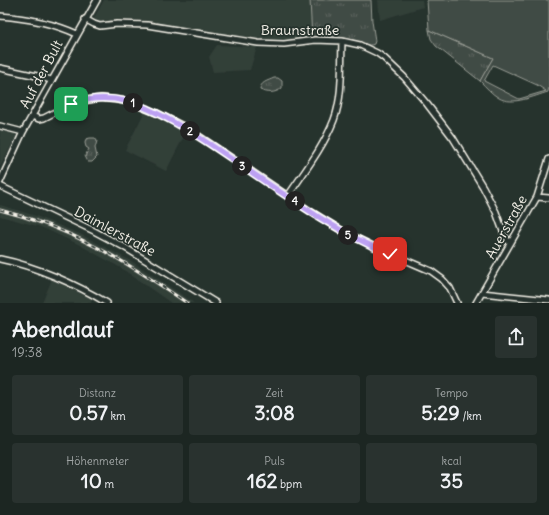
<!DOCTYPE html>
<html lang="de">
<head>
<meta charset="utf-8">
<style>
  body { margin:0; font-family:Delius,sans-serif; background:#29322f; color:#f1f3f6; height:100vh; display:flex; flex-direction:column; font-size:15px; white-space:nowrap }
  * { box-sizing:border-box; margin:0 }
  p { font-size:13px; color:#a0a5a5 }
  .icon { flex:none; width:22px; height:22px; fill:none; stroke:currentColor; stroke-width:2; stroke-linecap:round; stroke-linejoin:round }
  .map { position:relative; height:303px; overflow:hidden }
  .panel { display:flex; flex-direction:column; background:#1c2622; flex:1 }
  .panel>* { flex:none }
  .pin { position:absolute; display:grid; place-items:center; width:34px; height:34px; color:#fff; margin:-17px; border-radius:8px; box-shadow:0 2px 6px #0006 }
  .km { position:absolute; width:20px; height:20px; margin:-10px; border-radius:50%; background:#222; color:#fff; font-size:11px; line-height:20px; text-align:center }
  .round { display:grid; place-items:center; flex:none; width:42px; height:42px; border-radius:4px; background:#29322f }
  .headline { display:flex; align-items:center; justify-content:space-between; height:68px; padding:0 12px }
  h1 { font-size:22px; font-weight:700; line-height:30px }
  .figures { display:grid; grid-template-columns:repeat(3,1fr); gap:6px; height:68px; padding:4px 12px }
  .figures div { display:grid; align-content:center; border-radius:4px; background:#29322f; text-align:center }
  .figures b { font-size:20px; font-weight:700 }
  .figures small { font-size:11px; font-weight:400 }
  .figures p { font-size:11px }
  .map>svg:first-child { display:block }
</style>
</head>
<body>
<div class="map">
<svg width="549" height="303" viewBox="0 0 549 303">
  <defs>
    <pattern id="grass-tufts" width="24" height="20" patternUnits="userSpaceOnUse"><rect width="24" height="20" fill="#414b45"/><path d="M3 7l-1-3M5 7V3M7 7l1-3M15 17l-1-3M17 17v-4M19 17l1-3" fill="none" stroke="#5d6560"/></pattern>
  </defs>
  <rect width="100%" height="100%" fill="#26332d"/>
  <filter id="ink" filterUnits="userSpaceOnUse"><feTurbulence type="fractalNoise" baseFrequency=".025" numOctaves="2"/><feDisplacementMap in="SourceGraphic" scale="8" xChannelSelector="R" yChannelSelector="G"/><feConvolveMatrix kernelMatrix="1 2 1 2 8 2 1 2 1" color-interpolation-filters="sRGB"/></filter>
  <g filter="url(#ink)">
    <path fill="#333f39" d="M104 0H310L312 39 285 40 255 38 200 31 140 20H116L99 23 94 18Z
      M378 0H422L423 7 380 20Z
      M217 45 257 47 250 70 213 72 209 57Z
      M145 111 186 132 166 171 125 150Z
      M0 129 15 133 16 137 0 167Z
      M0 205 36 216 80 234 131 261 194 303H171L121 268 78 244 41 227 0 216Z
      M52 279 92 299 91 303H42Z"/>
    <path fill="url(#grass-tufts)" stroke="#9a9e96" d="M310 0H371L372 21 375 41 374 44C368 47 362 43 356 41 341 36 327 36 312 39Z
      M429 30 493 58 480 81 436 46 431 39Z
      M274 78H278L282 81V88C275 94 267 93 260 90 260 82 268 81 274 78Z
      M90 138H95L97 141 95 148 97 157 92 162H88L85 156 89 149 86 147 85 143 86 139Z"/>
    <path fill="#414b45" stroke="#9a9e96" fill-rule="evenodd" d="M427 0H549V87L548 92C534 96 513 106 499 98 492 94 486 87 480 81L493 58 429 30ZM493 65 537 85 546 91 519 99 484 81Z"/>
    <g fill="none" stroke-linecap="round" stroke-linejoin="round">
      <g stroke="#f4f1e8" stroke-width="8">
        <path id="minor" d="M0 16C26 18 53 23 77 34
          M85 19 94 24 100 26 117 24 147 25 258 43 284 44 315 40 342 41 360 45 377 53 384 58 404 77 427 104 453 138 483 187 496 212 505 237 510 243
          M0 68 37 76 51 80
          M32 116 39 119 44 118 71 104 83 101 101 98 126 101 157 113 187 128 313 213 344 232 375 247 431 271 442 279 450 288 457 303
          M0 126 23 132
          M0 182 23 132 97 0
          M0 186 94 231 124 247 216 303
          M288 196C304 172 323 148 334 120 343 96 341 66 342 41
          M537 197 549 198
          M0 259C35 266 76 284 107 303
          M482 293 549 300
          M476 303 537 197 549 159"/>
      </g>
      <use href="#minor" stroke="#26332d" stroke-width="5"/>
      <g stroke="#f4f1e8" stroke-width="3">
        <path id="rail" d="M0 210C72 228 127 262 187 303"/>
      </g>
      <use href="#rail" stroke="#26332d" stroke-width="1.5" stroke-dasharray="4.5" stroke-linecap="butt"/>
    </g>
  </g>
  <g fill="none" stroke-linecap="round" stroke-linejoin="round" filter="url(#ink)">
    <g stroke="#fff" stroke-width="8">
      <path id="route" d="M71 104C89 98 107 97 125 101 133 102 141 106 148 109 177 122 203 139 229 157 281 192 332 230 390 254"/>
    </g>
    <use href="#route" stroke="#bca0f2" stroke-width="5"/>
  </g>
  <g text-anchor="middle" stroke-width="3.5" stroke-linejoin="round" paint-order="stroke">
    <g font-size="14" fill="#f4f1e8" stroke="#26332d">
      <text x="300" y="35">Braunstraße</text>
      <text transform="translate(41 74) rotate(-62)" y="5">Auf der Bult</text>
      <text transform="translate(506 227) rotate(-61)" y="5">Auerstraße</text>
      <text transform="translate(115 231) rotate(28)" y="5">Daimlerstraße</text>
    </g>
  </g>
</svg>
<div class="pin" style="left:71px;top:104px;background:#1e9e55"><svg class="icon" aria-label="arrive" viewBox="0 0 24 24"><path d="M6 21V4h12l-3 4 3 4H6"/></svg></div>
<div class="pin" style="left:390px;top:254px;background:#d93025"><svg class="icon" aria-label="check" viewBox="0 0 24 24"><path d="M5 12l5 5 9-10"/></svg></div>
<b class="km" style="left:133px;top:103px">1</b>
<b class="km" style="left:190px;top:131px">2</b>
<b class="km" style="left:242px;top:166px">3</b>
<b class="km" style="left:295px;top:201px">4</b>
<b class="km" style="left:348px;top:235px">5</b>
</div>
<section class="panel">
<div class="headline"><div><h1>Abendlauf</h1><p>19:38</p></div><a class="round"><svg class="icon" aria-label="share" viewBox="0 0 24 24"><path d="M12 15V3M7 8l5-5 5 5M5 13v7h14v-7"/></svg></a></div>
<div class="figures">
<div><p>Distanz</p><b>0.57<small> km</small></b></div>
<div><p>Zeit</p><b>3:08</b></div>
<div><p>Tempo</p><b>5:29<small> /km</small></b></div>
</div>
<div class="figures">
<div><p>Höhenmeter</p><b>10<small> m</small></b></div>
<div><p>Puls</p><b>162<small> bpm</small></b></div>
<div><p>kcal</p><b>35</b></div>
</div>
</section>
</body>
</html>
